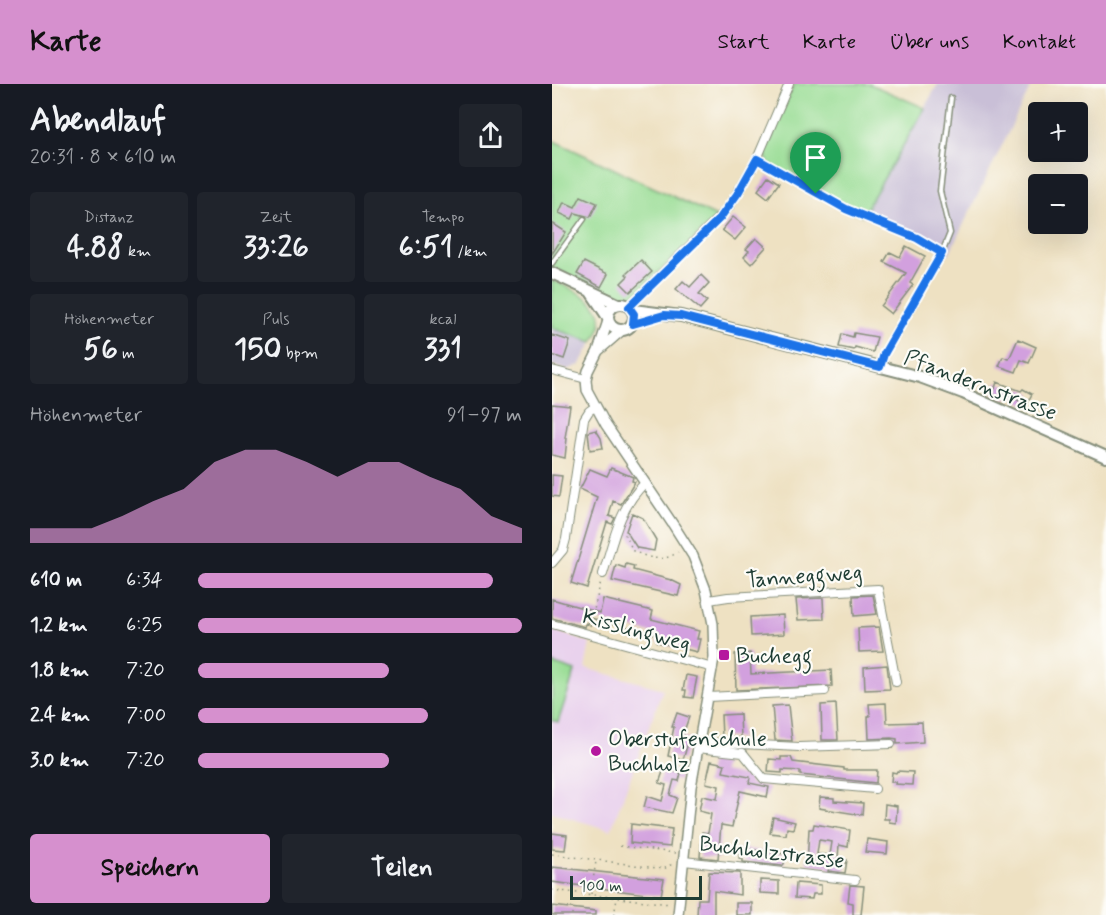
<!DOCTYPE html>
<html lang="de">
<head>
<meta charset="utf-8">
<style>
  body { margin:0; font-family:Mynerve,sans-serif; background:#20242c; color:#f1f3f6; height:100vh; display:flex; flex-direction:column; font-size:22px; white-space:nowrap }
  * { box-sizing:border-box; margin:0 }
  p { font-size:20px; color:#9ea1a6 }
  .icon { flex:none; width:33px; height:33px; fill:none; stroke:currentColor; stroke-width:2; stroke-linecap:round; stroke-linejoin:round }
  .map { position:relative; flex:1; overflow:hidden }
  .details { display:flex; flex-direction:column; background:#171b24; width:552px }
  .details>* { flex:none }
  .buttons { position:absolute; left:476px; top:18px; display:grid; gap:12px }
  .buttons a { display:grid; place-items:center; width:60px; height:60px; border-radius:6px; background:#171b24; box-shadow:0 6px 24px #0002; font-size:30px }
  .scale { position:absolute; left:18px; bottom:15px; width:132px; box-sizing:border-box; padding-left:6px; border:3px solid #1f3d34; border-top:0; font-size:16px; line-height:21px; white-space:nowrap; color:#1f3d34; -webkit-text-stroke:4px #fdfcf7; paint-order:stroke }
  .pin { position:absolute; display:grid; place-items:center; width:51px; height:51px; color:#fff; margin:-62px -26px; border-radius:50% 50% 50% 0; rotate:-45deg; box-shadow:0 0 6px #0007 }
  .pin .icon { rotate:45deg }
  .round { display:grid; place-items:center; flex:none; width:63px; height:63px; border-radius:6px; background:#20242c }
  .overview { display:flex; align-items:center; justify-content:space-between; height:102px; padding:0 30px }
  h1 { font-size:33px; font-weight:800; line-height:45px }
  .metrics { display:grid; grid-template-columns:repeat(3,1fr); gap:9px; height:102px; padding:6px 30px }
  .metrics div { display:grid; align-content:center; border-radius:6px; background:#20242c; text-align:center }
  .metrics b { font-size:30px; font-weight:800 }
  .metrics small { font-size:16px; font-weight:400 }
  .metrics p { font-size:16px }
  .chart { height:168px; padding:12px 30px }
  .chart p { display:flex; justify-content:space-between }
  .chart svg { width:100%; height:108px; margin-top:6px; fill:#d690ce; opacity:.7 }
  .action { display:flex; gap:12px; margin-top:auto; padding:12px 30px }
  .action a { flex:1; height:69px; border-radius:6px; background:#d690ce; color:#111; font-size:24px; font-weight:800; line-height:69px; text-align:center }
  .action a+a { background:#20242c; color:#f1f3f6 }
  ul { padding:0 30px; list-style:none; font-size:20px }
  li { display:grid; grid-template-columns:96px 72px 1fr; align-items:center; height:45px }
  li i { height:15px; border-radius:8px; background:#d690ce }
  header { display:flex; align-items:center; gap:36px; box-sizing:border-box; height:84px; padding:0 30px; background:#d690ce; color:#111 }
  header strong { font-size:28px }
  nav { display:flex; gap:33px; margin-inline-start:auto; font-size:21px }
  main { display:flex; flex:1; min-height:0 }
  .map>svg:first-child { display:block }
</style>
</head>
<body>
<header>
<strong>Karte</strong>
<nav><a>Start</a><a>Karte</a><a>Über uns</a><a>Kontakt</a></nav>
</header>
<main>
<section class="details">
<div class="overview"><div><h1>Abendlauf</h1><p>20:31 · 8 × 610 m</p></div><a class="round"><svg class="icon" aria-label="share" viewBox="0 0 24 24"><path d="M12 15V3M7 8l5-5 5 5M5 13v7h14v-7"/></svg></a></div>
<div class="metrics">
<div><p>Distanz</p><b>4.88<small> km</small></b></div>
<div><p>Zeit</p><b>33:26</b></div>
<div><p>Tempo</p><b>6:51<small> /km</small></b></div>
</div>
<div class="metrics">
<div><p>Höhenmeter</p><b>56<small> m</small></b></div>
<div><p>Puls</p><b>150<small> bpm</small></b></div>
<div><p>kcal</p><b>331</b></div>
</div>
<div class="chart"><p><span>Höhenmeter</span>91–97 m</p>
<svg viewBox="0 0 160 44" preserveAspectRatio="none"><path d="M0 44V38L10 38L20 38L30 33L40 27L50 22L60 11L70 6L80 6L90 11L100 17L110 11L120 11L130 17L140 22L150 33L160 38V44z"/></svg>
</div>
<ul>
<li><b>610 m</b>6:34<i style="width:91%"></i></li>
<li><b>1.2 km</b>6:25<i style="width:100%"></i></li>
<li><b>1.8 km</b>7:20<i style="width:59%"></i></li>
<li><b>2.4 km</b>7:00<i style="width:71%"></i></li>
<li><b>3.0 km</b>7:20<i style="width:59%"></i></li>
</ul>
<div class="action"><a>Speichern</a><a>Teilen</a></div>
</section>
<div class="map">
<svg width="554" height="831" viewBox="0 0 554 831">
  <rect width="100%" height="100%" fill="#fdfcf7"/>
  <filter id="ink" filterUnits="userSpaceOnUse"><feTurbulence type="fractalNoise" baseFrequency=".0167" numOctaves="2"/><feDisplacementMap in="SourceGraphic" scale="12" xChannelSelector="R" yChannelSelector="G"/><feConvolveMatrix kernelMatrix="1 2 1 2 8 2 1 2 1" color-interpolation-filters="sRGB"/></filter>
  <filter id="wash" filterUnits="userSpaceOnUse"><feTurbulence type="fractalNoise" baseFrequency=".008" numOctaves="4" result="noise"/><feDisplacementMap in="SourceGraphic" scale="24" xChannelSelector="R" yChannelSelector="G"/><feGaussianBlur stdDeviation="1.35" result="paint"/><feColorMatrix in="noise" values="0 0 0 0 0 0 0 0 0 0 0 0 0 0 0 0 0 1.4 0 .05"/><feComposite in="paint" operator="in"/></filter>
  <g filter="url(#wash)">
    <rect width="100%" height="100%" fill="#eee1c2"/>
    <path fill="#e9d2ed" d="M0 546 38 559 33 584 111 605 59 746 0 729Z"/>
    <path fill="#c9bfd7" d="M386 0H480L397 170 356 148 310 132Z
      M0 244 41 258 28 281 14 286 0 281Z"/>
    <path fill="#9add95" stroke="#5c8d64" stroke-width="1.5" d="M242 0H318L373 24 310 132 271 112 216 79 213 69Z
      M0 56 165 133 80 213 75 215H64L0 183Z
      M0 196C17 204 51 216 49 240 49 246 44 252 41 258L0 244Z
      M0 579 23 587 6 638 0 636Z"/>
    <g id="blocks">
      <path fill="#d2a0de" fill-rule="evenodd" d="M216 92 227 99 216 114 206 106Z
        M29 112 45 119 38 133 23 129 20 135 7 129 12 118 23 123Z
        M181 133 194 143 183 156 170 146Z
        M0 139 14 148 0 170Z
        M204 154 214 163 199 180 192 173 197 167 194 165Z
        M354 162 373 172 358 199 361 201 339 230 329 222 354 189 332 178 338 168 348 173Z
        M89 176 100 188 78 208 69 199 76 192 74 190Z
        M32 178 56 190 49 203 25 190Z
        M149 191 157 199 147 210 155 217 148 225 124 205 131 197 138 203Z
        M302 249 325 253 321 268 303 263 302 266 287 263 290 250 301 253Z
        M0 251 18 257 12 275 0 271Z
        M466 255 484 263 477 279 469 276 464 288 447 282 451 273 457 275Z
        M445 298 469 307 471 305 480 310 474 321 456 310 454 315 441 310Z
        M0 320 18 322 13 354H15L13 374 0 371Z
        M44 346 49 354 51 364 38 366 36 348Z
        M59 384 81 393 80 397 83 398 69 420 61 417 57 432 63 434 60 440 55 438 35 504 19 499 45 413 28 405 38 385 55 392Z
        M0 391 10 392 7 413 0 412Z
        M80 429 91 434 104 456 102 467 85 464 74 447Z
        M74 480 82 482 81 486 119 496 129 501 126 512 60 497 64 481 73 484Z
        M321 511 325 530 302 532 301 512Z
        M271 514 272 535 246 536 244 515Z
        M0 515 48 529 51 515 101 527 99 535 147 547 145 555H148L145 568 105 558 107 551 38 534 36 540 34 539 33 543 0 534Z
        M231 531 232 550 199 552 198 533Z
        M327 543 331 567 307 568 306 544Z
        M198 569 199 590 279 586 280 602 184 606 183 570Z
        M335 581 338 605 313 606 312 583Z
        M134 591 145 593 141 614 133 613 134 606H131Z
        M334 619 335 639 370 638 371 658 345 660V655L339 654 317 655 316 632H318L317 620Z
        M284 620 286 656H270L269 621Z
        M236 621 240 657 223 656 220 622Z
        M125 629 137 633 130 653 137 655 131 676 116 672 122 643H120Z
        M188 630 189 654 170 653 169 631Z
        M229 673H239L241 678 292 684V686H325L324 699 248 691V687L230 686V689L216 688 217 675 229 676Z
        M159 677 173 680 171 688 198 693 197 699 217 703 215 713 188 707 180 743 169 741 166 775 148 773 150 748 156 749 159 730 147 727 150 712 165 715 167 702 154 699Z
        M112 685 129 689 127 697 122 696 118 711 125 714 120 729 92 723 95 712 110 717 114 701 107 699Z
        M345 687 361 688 360 701 343 700 344 698H339L340 688 344 689Z
        M268 713 282 714V717L311 719 310 731 267 724Z
        M333 720 345 722 344 739 337 738V735H332Z
        M221 733 243 738 241 745 235 744 234 751 218 749Z
        M79 740 120 745 118 763 78 759Z
        M262 740 298 746 296 763 287 761 286 775 295 776 293 789 276 787 277 783 255 780 257 745H261ZM267 756 280 758 278 771 265 770Z
        M0 749 15 751 13 766 0 765Z
        M315 755 336 758 335 770 313 768Z
        M188 764 233 770 232 780 230 782 191 778V775L187 774Z
        M0 783 112 795 109 812 0 798Z
        M157 788 188 789V811L162 807V831H145L146 815H155Z
        M208 796 227 797V810L208 809Z
        M244 799 269 801V810H261L260 815 243 814Z
        M298 801 312 802 309 831H301V819L296 818Z
        M184 819H200V831H184Z
        M0 822 44 827V831H0Z"/>
    </g>
  </g>
  <g filter="url(#ink)">
    <use href="#blocks" fill-opacity="0" stroke="#868f7b" stroke-width="1.5"/>
    <g fill="none" stroke-linecap="round" stroke-linejoin="round">
      <g stroke="#868f7b" stroke-width="7">
        <path id="service" d="M206 76 294 125 365 154 390 169
          M0 179 32 135
          M328 282 332 270 390 169 398 149 388 107 399 14"/>
      </g>
      <g stroke="#868f7b" stroke-width="10">
        <path id="minor" d="M77 223 177 123 205 75 237 0
          M0 286 34 295
          M0 479 11 466 14 455 32 335 37 327 44 322
          M51 490C61 458 67 423 93 399
          M157 516 176 513 326 505 344 598
          M0 540 161 584
          M156 613 273 607
          M147 658 247 663 339 660
          M145 664 191 669 212 695 323 705
          M132 777 303 796"/>
      </g>
      <g stroke="#868f7b" stroke-width="12">
        <path id="tertiary" d="M56 237 46 267 36 287 34 295 35 306 54 341 122 442 141 472 154 506 161 540 162 574 139 703 126 831
          M46 267 69 247"/>
      </g>
      <g stroke="#868f7b" stroke-width="14">
        <path id="secondary" d="M0 189 66 220
          M39 208 55 232
          M56 233a13 13 0 1 1 26 0a13 13 0 1 1-26 0Z
          M81 226 129 232 368 293 411 309 554 373"/>
      </g>
      <path stroke="#868f7b" stroke-width="1.5" stroke-dasharray="1.5 4.5" stroke-linecap="butt" d="M73 450 81 467C97 474 111 479 126 468
        M38 542 49 497
        M68 762 123 769
        M0 770 112 785 118 781 123 782
        M0 806 118 820
        M39 810 44 777
        M62 831 65 815"/>
      <use href="#service" stroke="#fff" stroke-width="4"/>
      <use href="#minor" stroke="#fff" stroke-width="8"/>
      <use href="#tertiary" stroke="#fff" stroke-width="9"/>
      <use href="#secondary" stroke="#fff" stroke-width="10"/>
    </g>
  </g>
  <g fill="none" stroke-linecap="round" stroke-linejoin="round" filter="url(#ink)">
    <g stroke="#fff" stroke-width="12">
      <path id="route" d="M205 75 294 125 365 154 390 169 332 270 328 283 129 232 112 231 81 240 82 230 77 223 168 134 186 109Z"/>
    </g>
    <use href="#route" stroke="#1a73e8" stroke-width="8"/>
  </g>
  <g fill="#b5179e" stroke="#fdfcf7" stroke-width="2">
    <rect x="166" y="565" width="12" height="12" rx="3"/>
    <circle cx="44" cy="667" r="6"/>
  </g>
  <g text-anchor="middle" stroke-width="4.5" stroke-linejoin="round" paint-order="stroke">
    <g font-size="22" fill="#1f3d34" stroke="#fdfcf7">
      <text transform="translate(429 300) rotate(21)" y="8">Pfandernstrasse</text>
      <text transform="translate(252 491) rotate(-4)" y="8">Tanneggweg</text>
      <text transform="translate(85 545) rotate(15)" y="8">Kisslingweg</text>
      <text transform="translate(220 767) rotate(7)" y="8">Buchholzstrasse</text>
    </g>
    <g font-size="22" fill="#1f3d34" stroke="#fdfcf7" text-anchor="start">
      <text x="184" y="579">Buchegg</text>
      <text x="56" y="662">Oberstufenschule<tspan x="56" dy="25">Buchholz</tspan></text>
    </g>
  </g>
</svg>
<div class="buttons">
<a>+</a>
<a>−</a>
</div>
<div class="scale">100 m</div>
<div class="pin" style="left:264px;top:110px;background:#1e9e55"><svg class="icon" aria-label="arrive" viewBox="0 0 24 24"><path d="M6 21V4h12l-3 4 3 4H6"/></svg></div>
</div>
</main>
</body>
</html>
